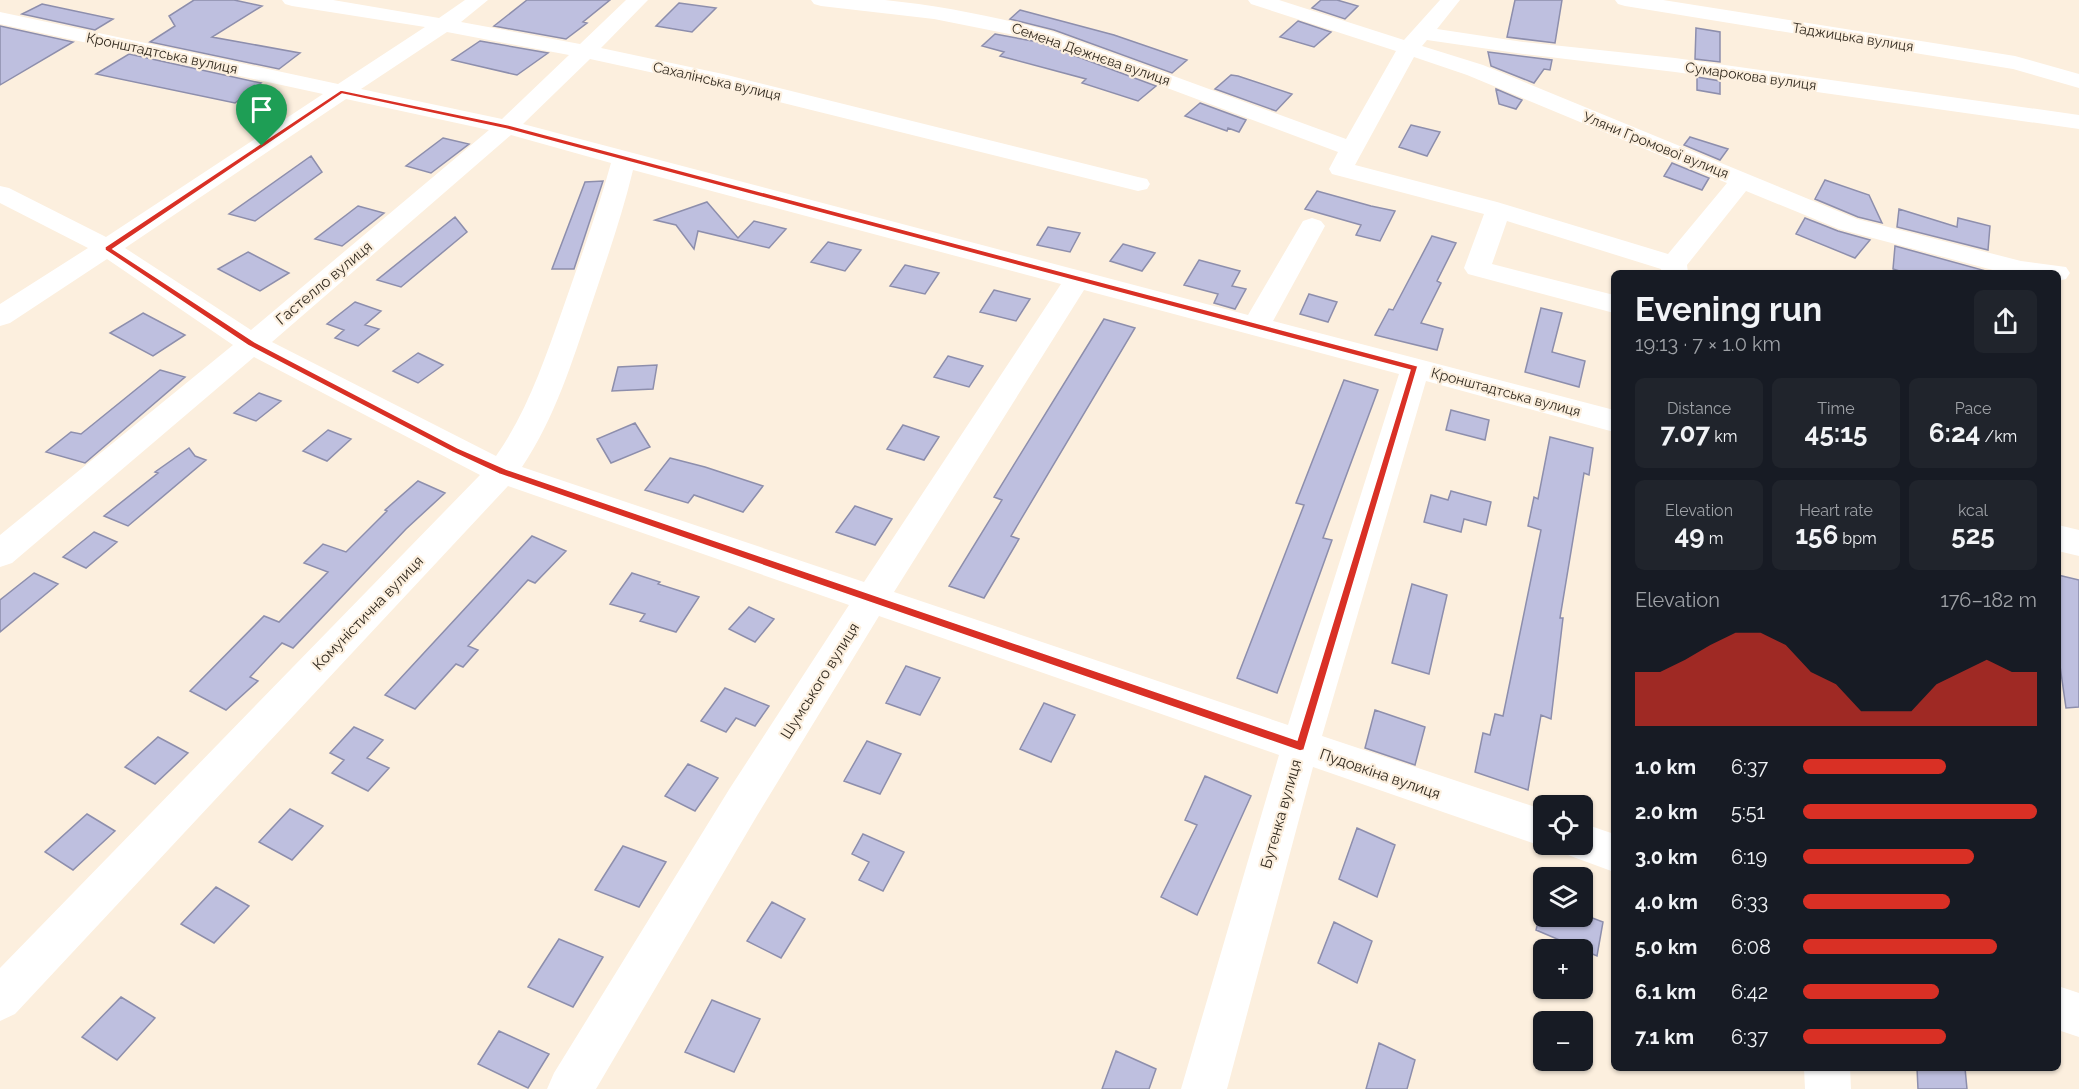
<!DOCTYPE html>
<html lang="en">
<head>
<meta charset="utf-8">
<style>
  body { margin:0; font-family:Raleway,sans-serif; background:#20242c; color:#f1f3f6; height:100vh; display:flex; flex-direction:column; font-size:22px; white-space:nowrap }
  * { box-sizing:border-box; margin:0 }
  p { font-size:20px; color:#9ea1a6 }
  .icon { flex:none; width:33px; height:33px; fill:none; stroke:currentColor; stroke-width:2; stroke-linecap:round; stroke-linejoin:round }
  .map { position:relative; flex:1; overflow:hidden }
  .sheet { position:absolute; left:1611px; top:270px; width:450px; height:801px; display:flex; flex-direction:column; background:#171b24; border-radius:9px; box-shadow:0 2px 4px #0004 }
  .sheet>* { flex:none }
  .controls { position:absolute; left:1533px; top:795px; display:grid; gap:12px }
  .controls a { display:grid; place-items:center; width:60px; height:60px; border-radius:9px; background:#171b24; box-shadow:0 2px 4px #0004; font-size:30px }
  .pin { position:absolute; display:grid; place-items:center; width:51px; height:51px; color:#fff; margin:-62px -26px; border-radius:50% 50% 50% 0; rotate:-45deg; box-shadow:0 0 6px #0007 }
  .pin .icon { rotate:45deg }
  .round { display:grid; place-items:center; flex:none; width:63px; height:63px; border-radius:9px; background:#20242c }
  .head { display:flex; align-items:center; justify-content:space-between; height:102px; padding:0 24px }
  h1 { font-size:33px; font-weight:700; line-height:45px }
  .figures { display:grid; grid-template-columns:repeat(3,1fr); gap:9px; height:102px; padding:6px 24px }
  .figures div { display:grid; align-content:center; border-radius:9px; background:#20242c; text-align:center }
  .figures b { font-size:26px; font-weight:700 }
  .figures small { font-size:16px; font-weight:400 }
  .figures p { font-size:16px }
  .chart { height:168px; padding:12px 24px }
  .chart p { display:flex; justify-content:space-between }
  .chart svg { width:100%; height:108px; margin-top:6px; fill:#d93025; opacity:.7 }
  ul { padding:0 24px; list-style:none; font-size:20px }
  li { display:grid; grid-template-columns:96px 72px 1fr; align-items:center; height:45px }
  li i { height:15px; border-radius:8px; background:#d93025 }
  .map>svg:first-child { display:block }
</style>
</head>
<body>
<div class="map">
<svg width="2079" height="1089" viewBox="0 0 2079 1089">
  <rect width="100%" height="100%" fill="#fcefde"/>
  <path fill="#bebfdf" stroke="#8d8eac" stroke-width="1.5" d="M194 0H234L262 6 212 37 300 53 279 69 150 42 175 26 169 16Z
    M527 0H610L583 22 587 23 566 39 494 26Z
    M1321 0H1337L1358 6 1345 19 1312 8Z
    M1515 0H1562L1555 43 1507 37Z
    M679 3 716 8 692 32 656 26Z
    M42 4 113 19 95 30 22 14Z
    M1020 10 1114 35 1187 60 1172 73 1054 30 1010 19Z
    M1298 21 1331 32 1314 47 1280 37Z
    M0 26 73 42 0 85Z
    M1696 28 1720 32V62L1695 59Z
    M995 34 1038 42 1156 86 1138 101 1082 83 1086 79 1000 56 1004 52 982 46Z
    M480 41 548 53 517 75 452 60Z
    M1488 52 1552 60 1550 70 1544 69 1534 83 1491 66Z
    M129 54 261 83 235 103 96 74Z
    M1231 75 1238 76 1292 94 1276 111 1215 89Z
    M1697 77 1720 81V94L1697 90Z
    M1496 90V89L1522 100 1516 109 1499 104Z
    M1200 103 1246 120 1239 132 1228 128 1227 131 1185 116Z
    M1411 125 1440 132 1427 156 1399 147Z
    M1690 137 1728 149 1720 160 1684 145Z
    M443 138 469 144 431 173 406 166Z
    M311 156 322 172 255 221 229 214Z
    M1672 163 1709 178 1702 190 1664 176Z
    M1825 180 1869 195 1882 223 1858 217 1815 199Z
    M603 181 574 269H552L585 182Z
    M1317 191 1371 206 1395 211 1380 241 1356 235 1361 225 1305 209Z
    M707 202 738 238 754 221 786 229 769 248 698 231 694 249 676 225 655 220Z
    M358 206 384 213 342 246 315 239Z
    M1899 209 1957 227 1958 218 1990 226 1988 250 1897 227Z
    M455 217 467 232 401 287 377 280Z
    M1805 218 1838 231 1870 240 1855 258 1796 234Z
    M1048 227 1080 233 1070 252 1037 245Z
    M1432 236 1456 243 1437 281 1441 283 1421 323 1443 329 1437 350 1375 335 1389 309 1393 310Z
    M828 242 861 250 845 271 811 262Z
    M1123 244 1155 253 1142 271 1110 261Z
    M1895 246 1986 271V273H1906L1893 269Z
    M248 252 289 273 260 291 218 269Z
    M1199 260 1240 271 1232 286 1246 289 1235 309 1214 303 1218 294 1184 285Z
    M905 265 939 273 925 294 890 286Z
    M994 290 1030 299 1016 321 980 312Z
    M1309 294 1337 302 1328 322 1300 314Z
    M355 302 381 311 365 325 379 329 358 346 335 338 344 330 327 324Z
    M1541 308 1562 313 1552 352 1585 361 1579 387 1525 372Z
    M143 313 185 335 153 356 110 333Z
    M1104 319 1135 328 1011 536 1019 539 984 598 949 586 1002 500 994 497Z
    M418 353 443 365 418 383 393 371Z
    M948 356 983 366 969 387 934 377Z
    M657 365 653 389 612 391 618 367Z
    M160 370 185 377 85 463 46 452 71 432 81 434Z
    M1344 380 1378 390 1323 538 1332 540 1277 693 1237 678 1304 505 1296 503Z
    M259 393 281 401 256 421 234 413Z
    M1451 410 1489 420 1485 440 1446 430Z
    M635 423 650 447 611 463 597 439Z
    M903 425 939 437 924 460 887 449Z
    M328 430 351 439 327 461 303 451Z
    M1550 437 1593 448 1589 475 1584 473 1560 618H1563L1551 719 1541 715 1528 790 1475 772 1483 733 1490 735 1495 714 1503 716 1541 530 1528 526 1534 497 1538 499Z
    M189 448 195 456 206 460 128 526 104 516 158 473 155 472Z
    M670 458 705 467 763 486 743 512 694 495 688 503 645 490Z
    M418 481 445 493 406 529 293 648 282 643 250 677 258 681 226 710 190 691 264 616 279 622 328 572 304 563 323 544 346 552 387 511 385 510Z
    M1451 491 1491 502 1486 525 1464 519 1461 532 1424 522 1431 495 1448 500Z
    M855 506 892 519 875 545 836 532Z
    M94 532 117 542 86 568 63 557Z
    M532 536 566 551 535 583 528 580 468 646 478 650 463 667 456 664 415 709 385 695Z
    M34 573 58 584 0 632V600Z
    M632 573 660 582 658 584 699 597 676 632 640 621 645 614 610 604Z
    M2058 575 2079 580V707L2066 708 2058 652Z
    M1412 584 1447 595 1429 674 1392 663Z
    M749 607 774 619 755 642 729 629Z
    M906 666 940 678 920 715 886 703Z
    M725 688 769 706 755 726 736 718 726 732 701 721Z
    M1044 703 1075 715 1051 762 1020 749Z
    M1375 710 1425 727 1415 765 1365 748Z
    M354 727 383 740 367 758 389 768 368 791 332 773 344 760 330 753Z
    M158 737 188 753 155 784 125 767Z
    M867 741 901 754 880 794 844 781Z
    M688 764 718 778 695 811 665 796Z
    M1205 776 1251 796 1197 915 1161 897 1197 825 1185 820Z
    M290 809 323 826 292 860 259 842Z
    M87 814 115 831 73 870 45 852Z
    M1357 828 1395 845 1377 897 1339 879Z
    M863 834 904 852 883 891 859 880 869 862 852 854Z
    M623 846 666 862 639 907 595 890Z
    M216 887 249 906 214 943 181 924Z
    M1544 898V916H1582V914L1603 922 1597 956 1536 930Z
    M772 902 805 919 781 958 747 941Z
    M1334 922 1372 941 1357 983 1318 963Z
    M559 939 603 957 573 1007 528 987Z
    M121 997 155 1018 117 1060 82 1037Z
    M712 1000 760 1019 734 1072 685 1052Z
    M499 1031 549 1054 528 1088 478 1064Z
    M1379 1043 1415 1060 1407 1089H1366Z
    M1116 1051 1156 1069 1149 1089H1102Z
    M1917 1068H1965L1967 1089H1918Z"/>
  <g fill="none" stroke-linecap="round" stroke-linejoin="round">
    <path fill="#fff" fill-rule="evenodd" d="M282 0H333L439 18 465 0H488L461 22 580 44 626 0H648L601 48 723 74 1138 177 1147 179 1150 184 1147 189 1138 191 723 88 590 59 523 124 1248 315 1303 221 1312 218 1321 221 1325 226 1273 321 1614 410V432L1426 381 1322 736 1544 810V844H1552L1544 847 1313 767 1227 1089H1181L1279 755 879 616 758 814 596 1089H547L554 1073 730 788 849 605 508 486 15 1014 0 1021V968L480 475 254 357 12 563 0 567V535L233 345 107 259 10 323 0 326V304L88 248 0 203V186L9 188 106 237 323 94 0 24V12L338 84 425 27 292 6 285 4ZM447 32 569 55 502 119 361 89ZM346 99 489 130 251 330 125 248ZM511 135 611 163C597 214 579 262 562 311 544 361 527 412 496 456L272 342ZM633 170 1061 284 864 582 522 467C555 418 572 362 591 306 606 261 622 216 633 170ZM1084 290 1399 374 1288 725 894 592Z
      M811 0C835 0 861 0 885 0 942 6 998 17 1053 32L1346 139 1396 51 1251 4 1248 0H1279L1404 40 1440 0H1460L1437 29 1523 42 1675 58 2079 115V129L1675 72 1523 54 1427 40 1422 46 1483 65 1857 219 2021 261 2066 267 2070 273 2066 279 2058 281V273H2004L1839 229 1746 191 1687 265 1688 273H1662L1661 269 1507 221 1492 264 1614 295V313L1468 274 1464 268 1484 214 1332 174 1329 169 1338 152 1039 40 934 19 821 6 814 4ZM1414 57 1467 75 1727 183 1668 254 1497 202 1355 165Z
      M1615 0H1663L2015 56 2079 74V88L2013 69 1625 6 1618 4Z
      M2058 525 2079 530V556L2058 551Z
      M1582 823 1614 834V872L1568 855 1563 844H1582Z
      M2058 986 2079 993V1037L2058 1030Z
      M1804 1068H1850L1851 1089H1805Z"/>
  </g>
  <path fill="#d93025" stroke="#fff" stroke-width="1.5" fill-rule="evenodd" d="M341 90 509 125 1418 366 1304 750 1300 751 499 474 452 452 249 346 105 250V247ZM342 94 506 129 1410 370 1297 740 506 469 458 448 255 342 113 249Z"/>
  <g text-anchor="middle" stroke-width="4.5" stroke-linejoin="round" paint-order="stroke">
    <g font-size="14" fill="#322a1f" stroke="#fcefde">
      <text transform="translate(1853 37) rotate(9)" y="5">Таджицька вулиця</text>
      <text transform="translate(162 53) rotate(12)" y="5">Кронштадтська вулиця</text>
      <text transform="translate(1091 54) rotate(19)" y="5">Семена Дежнєва вулиця</text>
      <text transform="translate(1751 76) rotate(8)" y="5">Сумарокова вулиця</text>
      <text transform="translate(717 81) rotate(13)" y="5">Сахалінська вулиця</text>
      <text transform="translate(1656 145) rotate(22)" y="5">Уляни Громової вулиця</text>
      <text transform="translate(1506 392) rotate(15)" y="5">Кронштадтська вулиця</text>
    </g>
    <g font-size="15" fill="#322a1f" stroke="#fcefde">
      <text transform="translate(324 283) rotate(-40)" y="5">Гастелло вулиця</text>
      <text transform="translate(368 613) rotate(-46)" y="5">Комуністична вулиця</text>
      <text transform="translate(820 681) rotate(-58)" y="5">Шумського вулиця</text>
      <text transform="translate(1380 774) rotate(19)" y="5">Пудовкіна вулиця</text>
      <text transform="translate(1281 814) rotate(-74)" y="5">Бутенка вулиця</text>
    </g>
  </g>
</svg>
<div class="controls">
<a><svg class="icon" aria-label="locate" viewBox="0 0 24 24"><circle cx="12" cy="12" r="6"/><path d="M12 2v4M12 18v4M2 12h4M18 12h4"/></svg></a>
<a><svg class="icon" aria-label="layers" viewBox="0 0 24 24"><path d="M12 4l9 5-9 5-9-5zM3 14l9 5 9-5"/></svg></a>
<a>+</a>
<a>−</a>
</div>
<div class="pin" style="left:262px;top:146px;background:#1e9e55"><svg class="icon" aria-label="arrive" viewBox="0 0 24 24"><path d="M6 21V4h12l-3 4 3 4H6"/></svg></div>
<section class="sheet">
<div class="head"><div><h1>Evening run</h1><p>19:13 · 7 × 1.0 km</p></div><a class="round"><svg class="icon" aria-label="share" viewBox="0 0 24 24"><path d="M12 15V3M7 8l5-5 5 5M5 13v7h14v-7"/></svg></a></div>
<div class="figures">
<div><p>Distance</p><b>7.07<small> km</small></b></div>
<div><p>Time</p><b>45:15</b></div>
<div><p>Pace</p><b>6:24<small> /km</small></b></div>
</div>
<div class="figures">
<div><p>Elevation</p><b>49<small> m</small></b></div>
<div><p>Heart rate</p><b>156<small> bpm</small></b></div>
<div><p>kcal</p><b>525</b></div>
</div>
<div class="chart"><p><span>Elevation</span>176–182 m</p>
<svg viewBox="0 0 160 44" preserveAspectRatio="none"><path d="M0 44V22L10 22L20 17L30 11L40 6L50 6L60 11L70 22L80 27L90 38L100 38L110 38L120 27L130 22L140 17L150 22L160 22V44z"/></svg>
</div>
<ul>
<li><b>1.0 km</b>6:37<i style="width:61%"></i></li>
<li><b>2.0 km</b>5:51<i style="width:100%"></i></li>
<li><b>3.0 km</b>6:19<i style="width:73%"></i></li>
<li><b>4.0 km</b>6:33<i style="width:63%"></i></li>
<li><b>5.0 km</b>6:08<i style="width:83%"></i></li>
<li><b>6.1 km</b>6:42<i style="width:58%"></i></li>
<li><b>7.1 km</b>6:37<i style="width:61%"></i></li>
</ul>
</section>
</div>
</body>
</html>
